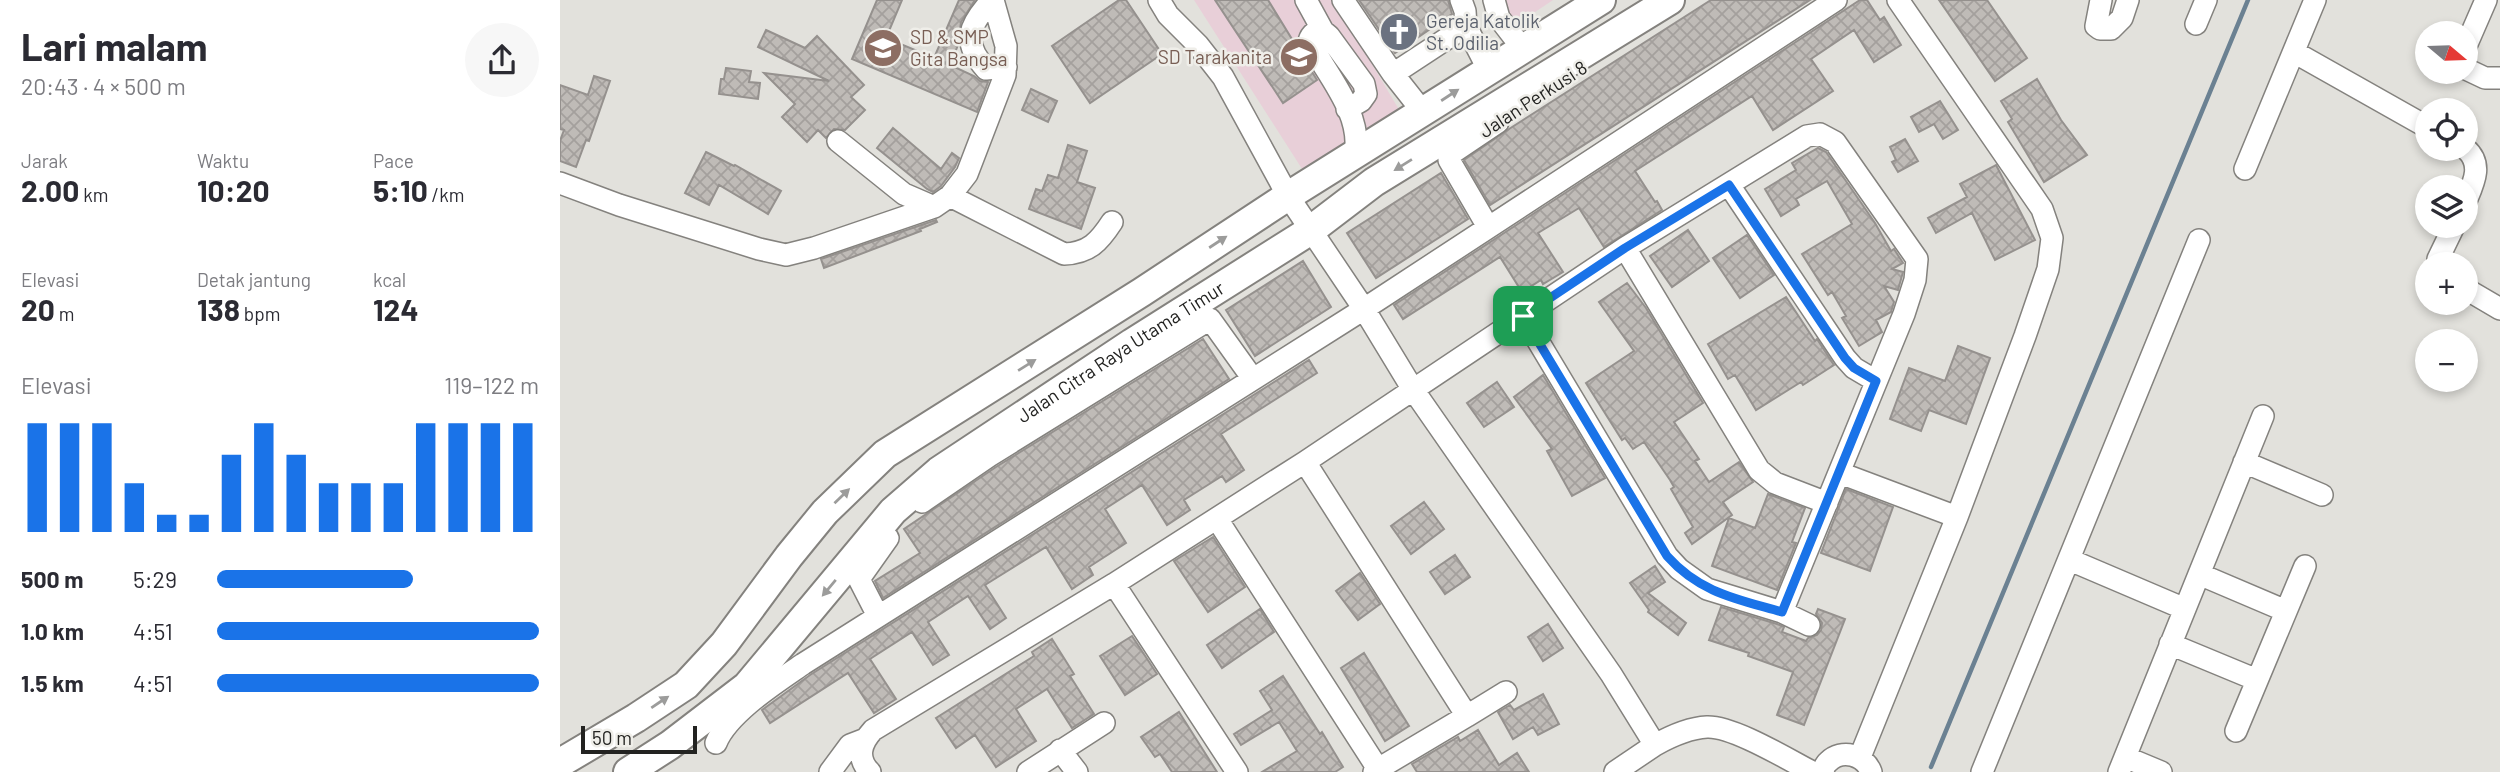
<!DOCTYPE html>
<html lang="id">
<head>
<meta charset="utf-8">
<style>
  body { margin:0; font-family:Barlow,sans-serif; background:#f7f7f7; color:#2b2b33; height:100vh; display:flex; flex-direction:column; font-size:26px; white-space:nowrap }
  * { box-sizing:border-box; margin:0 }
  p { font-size:23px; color:#7c7c81 }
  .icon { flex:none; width:38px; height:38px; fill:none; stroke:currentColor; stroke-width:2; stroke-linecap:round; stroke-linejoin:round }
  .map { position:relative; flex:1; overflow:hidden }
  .sheet { display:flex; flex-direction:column; background:#fff; width:560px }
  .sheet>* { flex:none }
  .needle { width:46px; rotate:109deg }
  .tools { position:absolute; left:1855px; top:21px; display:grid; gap:14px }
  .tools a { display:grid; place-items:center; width:63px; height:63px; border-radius:50%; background:#fff; box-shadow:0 4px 10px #0003; font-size:35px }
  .scale { position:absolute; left:21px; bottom:18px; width:116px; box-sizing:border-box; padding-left:7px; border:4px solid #232321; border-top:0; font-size:19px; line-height:24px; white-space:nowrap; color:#232321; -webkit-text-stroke:5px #efeee9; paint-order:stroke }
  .pin { position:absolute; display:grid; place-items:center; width:60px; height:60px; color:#fff; margin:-30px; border-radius:14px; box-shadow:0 4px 10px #0006 }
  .round { display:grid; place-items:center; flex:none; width:74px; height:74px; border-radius:37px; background:#f7f7f7 }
  .headline { display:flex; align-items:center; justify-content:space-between; height:119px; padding:0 21px }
  h1 { font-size:38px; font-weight:700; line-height:52px }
  .figures { display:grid; grid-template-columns:repeat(3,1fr); gap:10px; height:119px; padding:7px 21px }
  .figures div { display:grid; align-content:center }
  .figures b { font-size:30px; font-weight:700 }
  .figures small { font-size:19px; font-weight:400 }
  .figures p { font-size:19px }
  .chart { height:196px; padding:14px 21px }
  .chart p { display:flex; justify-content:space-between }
  .chart svg { width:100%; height:126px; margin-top:7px; stroke:#1a73e8; stroke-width:6 }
  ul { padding:0 21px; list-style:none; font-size:23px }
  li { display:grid; grid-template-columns:112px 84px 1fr; align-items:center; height:52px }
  li i { height:18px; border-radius:9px; background:#1a73e8 }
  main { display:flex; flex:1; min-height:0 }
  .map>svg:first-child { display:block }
</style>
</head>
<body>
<main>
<section class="sheet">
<div class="headline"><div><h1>Lari malam</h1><p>20:43 · 4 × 500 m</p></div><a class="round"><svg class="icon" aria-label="share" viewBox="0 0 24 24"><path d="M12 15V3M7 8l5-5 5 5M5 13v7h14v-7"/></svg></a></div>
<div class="figures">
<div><p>Jarak</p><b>2.00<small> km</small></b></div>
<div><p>Waktu</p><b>10:20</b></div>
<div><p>Pace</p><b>5:10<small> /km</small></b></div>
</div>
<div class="figures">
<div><p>Elevasi</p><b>20<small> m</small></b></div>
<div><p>Detak jantung</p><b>138<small> bpm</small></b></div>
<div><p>kcal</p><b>124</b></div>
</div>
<div class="chart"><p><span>Elevasi</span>119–122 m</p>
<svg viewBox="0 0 160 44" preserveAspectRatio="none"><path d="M5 44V6M15 44V6M25 44V6M35 44V27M45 44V38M55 44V38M65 44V17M75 44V6M85 44V17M95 44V27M105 44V27M115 44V27M125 44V6M135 44V6M145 44V6M155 44V6"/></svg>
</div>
<ul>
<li><b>500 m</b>5:29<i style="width:61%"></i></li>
<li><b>1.0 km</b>4:51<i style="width:100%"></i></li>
<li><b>1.5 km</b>4:51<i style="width:100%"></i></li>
</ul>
</section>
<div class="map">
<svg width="1940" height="772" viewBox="0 0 1940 772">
  <defs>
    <pattern id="building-cross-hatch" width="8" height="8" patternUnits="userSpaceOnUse" patternTransform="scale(1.75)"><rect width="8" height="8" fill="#bfbbb7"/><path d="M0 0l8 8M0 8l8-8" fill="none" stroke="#a4a09d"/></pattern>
  </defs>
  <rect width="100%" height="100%" fill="#e2e1dc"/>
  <path fill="#e8cfd8" d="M634 0H774L841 113 744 172Z
    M936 0H993L953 27Z"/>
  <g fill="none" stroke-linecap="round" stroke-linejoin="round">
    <path stroke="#6b8192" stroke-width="4.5" d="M1371 767 1688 0"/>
  </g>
  <path fill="url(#building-cross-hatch)" stroke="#95918e" stroke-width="2" d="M317 0H342L326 38 374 58 399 0H415L401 22 398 45 390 65 414 76 420 81 428 82 417 112 292 59Z
    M559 0H566L602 54 530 103 492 46Z
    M655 0H708L757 80 723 103Z
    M799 0H888L892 14 835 53Z
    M1151 0H1250L930 205 904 160 949 129Z
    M1300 0H1307L1320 20 1324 17 1341 45 1314 62 1294 30 1251 59 1273 91 1213 130 1192 96 1075 171 1095 202 1097 201 1102 210 1044 247 1019 208 978 233 1003 272 983 284 981 280 962 292 940 257 843 319 834 305Z
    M1379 0H1427L1467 58 1435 81Z
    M206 30 245 48 257 36 304 85 291 97 305 110 285 130 274 129 266 138 258 130 247 142 222 117 235 104 204 73 269 81 198 47Z
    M166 68 191 71 189 82 200 83 198 99 159 94 161 79H164Z
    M34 76 50 81 29 141 26 140 16 167 0 161V141L4 130 0 129V85L28 95Z
    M1477 79 1501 120 1527 155 1484 182 1448 122 1452 119 1441 101Z
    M471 89 497 101 488 122 462 110Z
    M1380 101 1398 130 1383 139 1374 124 1359 132 1351 117Z
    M333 128 381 169 392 153 399 158 395 167 381 186 373 192 367 189 317 148Z
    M1345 139 1358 161 1338 172 1332 162 1336 160 1330 147Z
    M508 145 527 151 517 182 535 188 521 229 469 209 476 189 482 191 488 175 498 178Z
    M1258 148 1266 152 1315 223 1331 251 1334 249 1343 263 1332 269 1343 272 1338 290 1324 286 1334 302 1331 312 1316 320 1322 332 1299 346 1282 318 1286 316 1272 292 1268 295 1242 254 1292 224 1281 205 1267 181 1236 199 1239 205 1221 216 1205 189 1236 170 1232 163Z
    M146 152 174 166 175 165 221 191 208 214 159 185 149 205 125 193Z
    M1436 165 1475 240 1435 260 1412 213 1376 233 1368 218 1407 197 1400 184Z
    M881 173 908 219 816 278 787 233Z
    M376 220 377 222 360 229 361 231 264 268 261 259Z
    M1128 230 1149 261 1112 287 1090 256Z
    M1187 235 1214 275 1180 298 1153 258Z
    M743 261 771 307 695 356 666 310Z
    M1067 283 1086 308 1143 403 1114 422 1139 459 1135 461 1149 482 1179 462 1193 482 1163 502 1172 515 1132 544 1125 533 1133 527 1111 489 1114 487 1110 480 1084 442 1073 449 1065 438 1062 440 1026 383 1074 351 1039 302Z
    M1226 297 1255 341 1257 339 1274 365 1243 385 1241 382 1196 410 1175 375 1168 379 1148 344Z
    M643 339 669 379 323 598 315 581 360 553 344 529 436 467Z
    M1398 346 1430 358 1406 424 1369 410 1361 431 1330 419 1349 368 1385 381Z
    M749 360 757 373 661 434 684 470 666 482 662 476 624 500 630 510 607 525 582 485 545 509 566 543 529 567 533 575 512 589 486 547 425 585 446 618 430 629 408 596 368 622 389 655 373 665 352 632 310 659 336 699 314 713 288 673 210 723 202 710 250 675Z
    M983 375 1045 478 1012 496 987 451 992 449 954 397Z
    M937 382 954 407 924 427 907 403Z
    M1286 489 1333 507 1310 571 1261 553Z
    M1208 494 1245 508 1232 542 1236 543 1217 590 1152 566 1169 518 1195 528Z
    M864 502 884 529 851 554 831 526Z
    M653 537 685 587 648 612 614 561Z
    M895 555 910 577 885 594 870 572Z
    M1095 566 1105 582 1088 593 1126 623 1118 635 1088 612 1089 610 1070 583Z
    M800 573 820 604 798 620 776 591Z
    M1161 607 1217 624 1224 627 1222 632 1246 641 1248 638 1257 635 1261 630 1262 623 1256 614 1258 609 1285 619 1244 725 1217 715 1233 672 1188 656 1189 653 1149 640Z
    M700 609 714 632 662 668 647 645Z
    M988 624 1003 648 983 661 968 637Z
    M572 636 597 674 565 695 540 656Z
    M492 639 514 674 510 676 534 714 512 728 487 689 456 709 476 741 436 767 415 735 396 748 376 718 474 656 472 652Z
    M804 653 849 726 825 741 781 668Z
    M723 676 760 734 762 732 783 767 775 772H702L737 751 719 722 681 745 674 734 712 710 700 691Z
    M983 694 999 724 978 735 973 727 953 739 938 712 950 705 954 710Z
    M619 712 645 753 657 772H612L600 754 595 757 581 737Z
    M918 730 939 765 957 753 969 772H857L852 764 898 737 900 741Z"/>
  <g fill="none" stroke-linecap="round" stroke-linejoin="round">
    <g stroke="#84827e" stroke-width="24">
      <path id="minor" d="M432 0C409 25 401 42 426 69L446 67
        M599 0 608 15 638 45 663 77 728 196 804 309 852 388 1051 674 1095 745 1055 772
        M746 0 763 31
        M783 0 833 74 863 112
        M901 0 905 11 906 26 928 69
        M934 0 939 18 963 49
        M1541 0 1536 26 1540 29H1551L1562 18 1568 0
        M1636 24 1646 0
        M1906 46 1926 0
        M1734 52 1867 127
        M1906 69 1925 78H1940
        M833 74 906 26
        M787 109 801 101 806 94 804 84 769 36 763 31C755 31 751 34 749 41 767 75 803 114 795 155
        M278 141 344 194 374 207
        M1906 149C1923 164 1914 182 1906 201
        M1685 169 1755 0
        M0 183 59 205 199 249 226 255 254 248 374 207 390 196 407 174 445 75 446 46 433 0
        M1169 185 1285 358 1294 368 1316 381
        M390 196 504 254C529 253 539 242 552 222
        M928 227 889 160V155L938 122
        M1065 248 1199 470 1215 483 1267 503
        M1879 264 1878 259 1894 226
        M1906 289 1940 309
        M963 316 1107 556 1119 569 1147 589 1222 612 1249 625
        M745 462 907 716 818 769
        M1684 462 1762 495
        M1280 473 1397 517
        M362 502 429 456 650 319 693 379
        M657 519 818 769 814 772
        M1510 560 1625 609
        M1639 574 1726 611
        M554 584 677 772
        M318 616 299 579 328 538
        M1610 644 1697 680
        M907 716 946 692
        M1676 731 1745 566
        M156 743C168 713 217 682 243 664L804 309 1276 0
        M1095 745C1111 736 1128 728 1147 727 1173 726 1227 759 1252 772
        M500 750 517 772
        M1300 757 1397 517 1465 336 1488 269 1492 238 1482 209 1338 0
        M1565 757 1601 772
        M270 772 290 745 303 740
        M310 772C296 758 301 743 313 730L554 584 745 462 1065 248 1247 136 1260 134 1275 142 1357 259 1355 280 1344 314 1222 612
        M468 772 544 723
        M1262 772C1264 769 1265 764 1268 762 1282 748 1305 755 1311 772
        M1422 772 1639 240
        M1559 772 1703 416"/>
    </g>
    <g stroke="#84827e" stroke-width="32">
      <g id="major">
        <path d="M0 763 76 718 126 685 164 644 229 556 265 512 325 454 582 292 728 196 1041 0"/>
        <path id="s1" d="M68 772 110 745 187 686 333 511 379 471 572 343 751 230 814 182 1110 0"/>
      </g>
    </g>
    <use href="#minor" stroke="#fff" stroke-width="21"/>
    <use href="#major" stroke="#fff" stroke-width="28"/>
  </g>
  <defs><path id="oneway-solid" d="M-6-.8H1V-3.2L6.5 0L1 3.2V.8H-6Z" transform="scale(1.75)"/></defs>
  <g fill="#9c9c9b">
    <use href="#oneway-solid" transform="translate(890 95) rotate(-33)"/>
    <use href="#oneway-solid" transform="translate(843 165) rotate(148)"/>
    <use href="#oneway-solid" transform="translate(658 242) rotate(-33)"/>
    <use href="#oneway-solid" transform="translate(467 365) rotate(-32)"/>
    <use href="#oneway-solid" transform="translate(282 496) rotate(-44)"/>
    <use href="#oneway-solid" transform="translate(269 588) rotate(130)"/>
    <use href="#oneway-solid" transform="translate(100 702) rotate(-34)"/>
  </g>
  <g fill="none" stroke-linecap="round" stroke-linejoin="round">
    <g stroke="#fff" stroke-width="14">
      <path id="route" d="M1169 185 1285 358 1294 368 1316 381 1222 612C1177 599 1140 593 1107 556L963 316 1065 248Z"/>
    </g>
    <use href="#route" stroke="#1a73e8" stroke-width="9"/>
  </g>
  <defs>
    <g id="church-disc" transform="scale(2.0125)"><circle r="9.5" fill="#6b7280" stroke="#efeee9"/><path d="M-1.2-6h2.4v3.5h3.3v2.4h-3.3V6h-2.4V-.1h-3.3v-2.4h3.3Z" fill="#fff"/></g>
    <g id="school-disc" transform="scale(2.0125)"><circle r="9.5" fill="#8d6e63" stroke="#efeee9"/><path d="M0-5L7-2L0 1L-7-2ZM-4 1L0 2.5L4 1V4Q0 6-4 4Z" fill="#fff"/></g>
  </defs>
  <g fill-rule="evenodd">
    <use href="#church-disc" x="839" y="32"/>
    <use href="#school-disc" x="323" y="48"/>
    <use href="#school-disc" x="739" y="57"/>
  </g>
  <g text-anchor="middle" stroke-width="5" stroke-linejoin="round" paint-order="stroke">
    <g font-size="19" fill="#5b616d" stroke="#efeee9" text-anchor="start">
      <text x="866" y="28">Gereja Katolik<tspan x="866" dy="22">St. Odilia</tspan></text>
    </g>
    <g font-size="19" fill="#785e54" stroke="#efeee9" text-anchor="start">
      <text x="350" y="44">SD &amp; SMP<tspan x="350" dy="22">Gita Bangsa</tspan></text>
      <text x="712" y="64" text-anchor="end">SD Tarakanita</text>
    </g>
    <g font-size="19" fill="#232321" stroke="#efeee9">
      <text transform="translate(973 99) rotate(-33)" y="7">Jalan Perkusi 8</text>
      <text dy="7" stroke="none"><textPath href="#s1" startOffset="653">Jalan Citra Raya Utama Timur</textPath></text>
    </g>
  </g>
</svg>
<div class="tools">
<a><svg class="needle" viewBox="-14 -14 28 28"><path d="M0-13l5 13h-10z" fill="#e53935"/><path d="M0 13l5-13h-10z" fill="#7c7c81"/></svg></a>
<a><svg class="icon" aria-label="locate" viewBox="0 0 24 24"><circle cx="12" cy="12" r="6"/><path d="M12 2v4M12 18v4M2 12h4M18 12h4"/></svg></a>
<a><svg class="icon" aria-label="layers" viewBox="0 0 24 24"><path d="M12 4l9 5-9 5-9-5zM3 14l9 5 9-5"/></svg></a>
<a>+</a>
<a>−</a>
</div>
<div class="scale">50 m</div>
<div class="pin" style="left:963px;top:316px;background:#1e9e55"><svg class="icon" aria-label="arrive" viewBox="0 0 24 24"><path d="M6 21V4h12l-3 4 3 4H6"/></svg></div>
</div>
</main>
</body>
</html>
